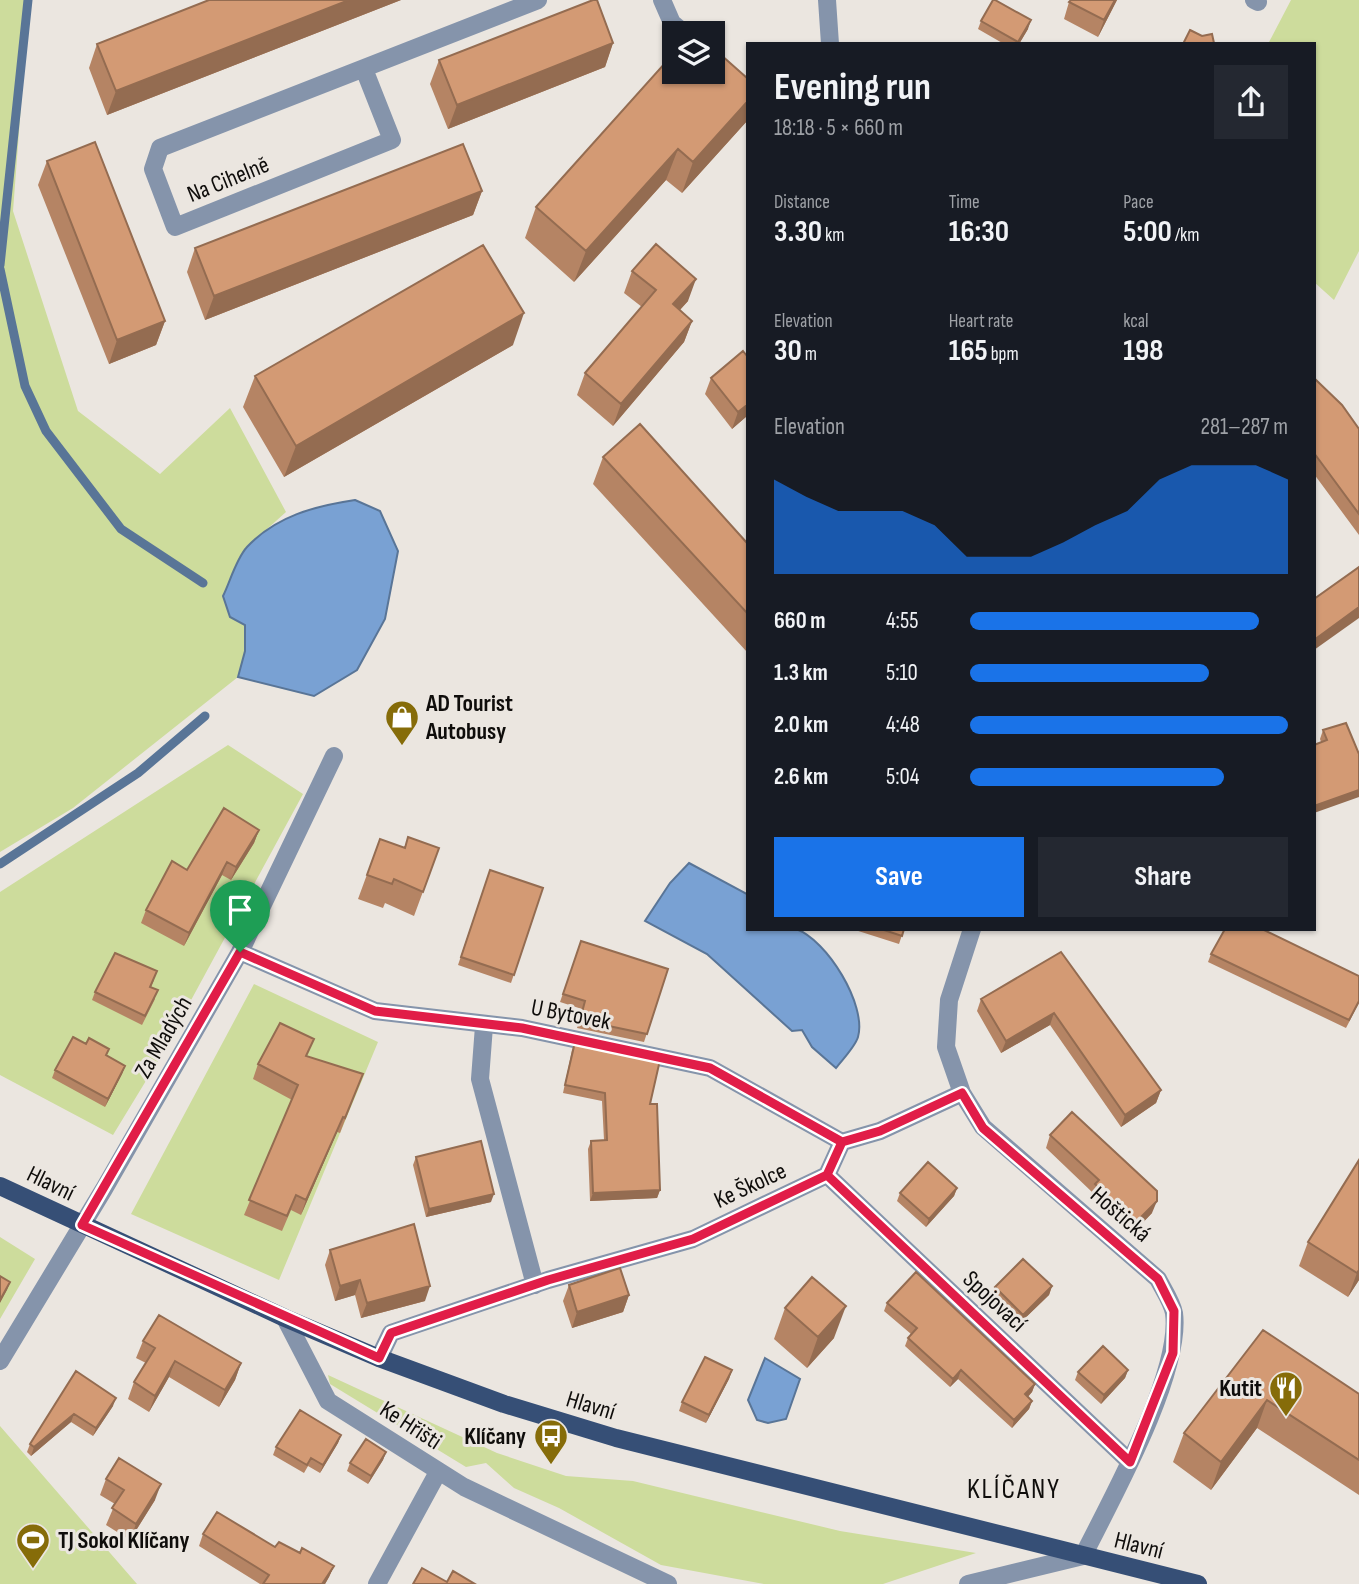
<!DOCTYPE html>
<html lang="en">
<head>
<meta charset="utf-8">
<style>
  body { margin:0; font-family:"Sofia Sans Condensed",sans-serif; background:#242831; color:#f1f3f6; height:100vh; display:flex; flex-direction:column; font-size:26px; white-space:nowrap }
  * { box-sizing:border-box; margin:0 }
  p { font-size:23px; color:#9ea1a6 }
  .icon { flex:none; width:38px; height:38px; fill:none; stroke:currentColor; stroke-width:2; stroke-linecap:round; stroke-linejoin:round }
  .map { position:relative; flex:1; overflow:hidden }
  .panel { position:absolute; left:746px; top:42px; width:570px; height:889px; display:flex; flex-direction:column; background:#171b24; border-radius:0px; box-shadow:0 2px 5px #0004 }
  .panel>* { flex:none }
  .tools { position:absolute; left:662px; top:21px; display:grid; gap:14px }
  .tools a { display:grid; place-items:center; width:63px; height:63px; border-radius:0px; background:#171b24; box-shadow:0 2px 5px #0004; font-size:35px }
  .pin { position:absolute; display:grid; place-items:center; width:60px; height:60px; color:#fff; margin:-72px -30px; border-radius:50% 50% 50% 0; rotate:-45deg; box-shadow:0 0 7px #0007 }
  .pin .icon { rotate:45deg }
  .round { display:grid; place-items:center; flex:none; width:74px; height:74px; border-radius:0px; background:#242831 }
  .head { display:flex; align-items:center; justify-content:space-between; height:119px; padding:0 28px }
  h1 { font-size:38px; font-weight:700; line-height:52px }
  .figures { display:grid; grid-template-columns:repeat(3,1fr); gap:10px; height:119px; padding:7px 28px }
  .figures div { display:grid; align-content:center }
  .figures b { font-size:30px; font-weight:700 }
  .figures small { font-size:19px; font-weight:400 }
  .figures p { font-size:19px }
  .chart { height:196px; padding:14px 28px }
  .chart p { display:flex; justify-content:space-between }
  .chart svg { width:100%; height:126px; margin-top:7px; fill:#1a73e8; opacity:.7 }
  .primary-button { display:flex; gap:14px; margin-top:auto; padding:14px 28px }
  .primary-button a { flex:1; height:80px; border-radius:0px; background:#1a73e8; color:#fff; font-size:28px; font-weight:700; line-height:80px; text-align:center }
  .primary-button a+a { background:#242831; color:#f1f3f6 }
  ul { padding:0 28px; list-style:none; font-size:23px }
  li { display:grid; grid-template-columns:112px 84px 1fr; align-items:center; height:52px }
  li i { height:18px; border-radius:9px; background:#1a73e8 }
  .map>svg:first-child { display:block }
</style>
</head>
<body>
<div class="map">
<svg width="1359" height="1584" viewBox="0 0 1359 1584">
  <rect width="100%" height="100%" fill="#ebe6e0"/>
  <path fill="#cddc9c" d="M0 0H29L13 211 78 411 160 474 230 408 286 512 246 548 245 651 238 677 73 808 0 852Z
    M1291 0H1359V251L1334 300 1314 282V44H1268Z
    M228 745 303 794 158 1061 113 1135 0 1075V892Z
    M254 984 378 1042 279 1280 131 1214Z
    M0 1237 35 1259 0 1319Z
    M328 1375 497 1453 566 1476 633 1481 840 1531 976 1553 883 1584H764L661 1565 559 1508 514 1488 486 1463 466 1467 330 1384Z
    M0 1426 137 1584H0Z"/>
  <path fill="#79a1d3" stroke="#597597" stroke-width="2" d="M355 500 380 511 398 551 385 619 357 670 314 696 238 677 245 651V625L230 617 223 596C230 582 236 559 247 547 276 516 315 506 355 500Z
    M689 863 747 894V929C761 929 784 925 796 929 827 940 867 1005 858 1037 855 1047 842 1060 836 1068L812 1047 802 1030 792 1031 707 954 645 921 670 883Z
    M765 1358 800 1379 786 1419 768 1423 757 1420 748 1400Z"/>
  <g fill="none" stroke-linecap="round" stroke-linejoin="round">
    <path stroke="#597597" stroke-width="9" d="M0 265 28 0
      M0 269 25 386 46 431 121 529 203 583
      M0 864 138 773 205 716"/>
    <path stroke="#8594ab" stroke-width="18" d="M662 0 672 23 684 33
      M827 0 830 44
      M1254 0 1258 2
      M364 69 392 140 175 227 153 169 160 148 538 0
      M240 952 375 1011 522 1028 710 1068 842 1142
      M484 1026 480 1079 535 1285
      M827 1175 1130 1462
      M285 1318 328 1401 464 1487 668 1584
      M379 1358 391 1333 548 1280 693 1239 827 1175 842 1142 880 1131 962 1093
      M0 1361 104 1189 240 952 334 756
      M377 1584 438 1472
      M968 1584 1083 1556C1111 1500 1182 1373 1174 1313 1172 1302 1163 1289 1158 1279L983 1127 962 1093 946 1047 949 1000 972 929"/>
    <path stroke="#364f76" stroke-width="18" d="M0 1186 285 1318 379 1358 504 1404 616 1438 1198 1584"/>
  </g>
  <path fill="#b58464" d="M209 0H401L107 115 89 68 97 44Z
    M1117 0 1098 37 1064 19 1069 2Z
    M981 21 1028 29 1019 44H1004L978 29Z
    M613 43 605 67 448 129 430 84 439 60Z
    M747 78V121L682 193 666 180 574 282 525 238 536 207Z
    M47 161 165 321 156 345 109 364 38 185Z
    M482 191 473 215 205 320 187 272 195 248Z
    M632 271 688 301 680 310 692 321 684 342 613 426 577 395 585 373 642 307 624 293Z
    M513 345 284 477 243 407 255 376Z
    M711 378 747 416 732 429 705 394Z
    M1314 378 1359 429V535L1314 474Z
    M603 457 747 543V652L593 484Z
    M1323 730 1359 754 1321 742 1320 739Z
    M259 830 254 843 231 880 222 875 184 946 141 923 146 910 187 870Z
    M380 839 404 848H439L414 916 385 903 383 908 358 899Z
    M490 870 543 888 511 983 458 965Z
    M852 929H904L899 944Z
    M581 941 668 969 644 1042 577 1028 582 1009 560 1002Z
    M1061 952 1161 1090 1156 1103 1121 1127 1050 1025 1001 1053 977 1011 981 999Z
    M1211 954 1359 1003 1346 1028 1208 962Z
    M154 980 151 987 155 999 142 1025 92 1000 95 992Z
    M575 1042 650 1104 660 1190 657 1198 590 1201 588 1149 591 1141 604 1140 602 1101 563 1093 572 1050Z
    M86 1044 109 1049 107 1055 125 1066 122 1074 105 1107 52 1078 55 1070Z
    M307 1056 363 1074 340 1133 337 1132 301 1215 291 1210 282 1231 244 1215 292 1100 253 1079 258 1064Z
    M1050 1135 1152 1213 1131 1235 1091 1196 1092 1192 1046 1148Z
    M416 1157 491 1202 426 1217 413 1165Z
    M1359 1160V1280L1348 1297 1299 1266 1308 1242Z
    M957 1188 954 1196 926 1227 897 1201 900 1193Z
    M330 1250 425 1301 361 1318 355 1295 335 1301 325 1265Z
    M569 1285 629 1295 623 1312 572 1328 563 1301Z
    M1052 1286 1049 1295 1020 1323 992 1295 995 1287Z
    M887 1303 1035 1384 1032 1392 1028 1397 1032 1401 1029 1409 1012 1428 958 1379 950 1387 905 1346 908 1338 911 1334 884 1311Z
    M785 1308 834 1338 807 1368 774 1339Z
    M1263 1330 1359 1394V1495L1257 1428 1211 1490 1173 1462 1184 1433Z
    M143 1341 241 1363 235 1380 219 1407 169 1377 149 1412 128 1399 134 1382 146 1363 136 1358Z
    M732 1370 729 1379 706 1423 679 1411 682 1402Z
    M1128 1370 1125 1378 1101 1404 1075 1380 1078 1372Z
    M76 1371 113 1406 93 1436 71 1422 31 1456 27 1452 30 1444Z
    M341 1435 338 1443 320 1473 308 1466 304 1473 273 1455 276 1447Z
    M386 1452 383 1460 368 1484 347 1471 350 1463Z
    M106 1479 155 1500 130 1540 106 1525 115 1504 100 1495Z
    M203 1534 300 1553 334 1566 329 1577 325 1584H260L199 1546Z"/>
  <path fill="#946c51" d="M349 0H401L107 115 116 91Z
    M1115 0H1117L1098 37 1104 20Z
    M1031 20 1028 29 1019 44H1018Z
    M613 43 605 67 448 129 457 105Z
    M747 102V121L682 193 693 162Z
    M678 149 666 180 574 282 586 251Z
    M482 191 473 215 205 320 214 296Z
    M696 279 688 301 665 326 673 304Z
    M524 313 513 345 284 477 296 446Z
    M165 321 156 345 109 364 117 340Z
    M692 321 684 342 613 426 621 404Z
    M747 405V416L732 429 738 412Z
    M1359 607V618L1314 650V640Z
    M1359 790V797L1314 813V806Z
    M259 830 254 843 231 880 236 867Z
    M227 862 222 875 184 946 189 933Z
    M1054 1013 1050 1025 1001 1053 1006 1041Z
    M125 1066 122 1074 105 1107 108 1099Z
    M1161 1090 1156 1103 1121 1127 1125 1115Z
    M343 1117 337 1132 301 1215 306 1200Z
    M957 1188 954 1196 926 1227 929 1219Z
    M660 1190 657 1198 590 1201 593 1193Z
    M494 1194 491 1202 426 1217 429 1209Z
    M1157 1201 1152 1213 1131 1235 1135 1223Z
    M1359 1270V1280L1348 1297 1357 1273Z
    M360 1280 355 1295 335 1301 340 1286Z
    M10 1282 7 1290 0 1303V1300Z
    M430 1286 425 1301 361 1318 367 1303Z
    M1052 1286 1049 1295 1020 1323 1023 1315Z
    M629 1295 623 1312 572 1328 577 1312Z
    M846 1306 834 1338 807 1368 818 1337Z
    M175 1361 169 1377 149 1412 155 1396Z
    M241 1363 235 1380 219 1407 225 1390Z
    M732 1370 729 1379 706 1423 709 1415Z
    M961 1370 958 1379 950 1387 953 1379Z
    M1128 1370 1125 1378 1101 1404 1104 1395Z
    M1035 1384 1032 1392 1022 1403 1025 1394Z
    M116 1398 113 1406 93 1436 96 1428Z
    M1267 1400 1257 1428 1211 1490 1221 1462Z
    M1032 1401 1029 1409 1012 1428 1014 1420Z
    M74 1414 71 1422 31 1456 34 1447Z
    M341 1435 338 1443 320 1473 323 1465Z
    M386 1452 383 1460 368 1484 371 1476Z
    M161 1484 155 1500 130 1540 136 1524Z
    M334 1566 329 1577 325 1584H322Z"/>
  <path fill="#d39a74" stroke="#946c51" stroke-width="2" d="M209 0H349L116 91 97 44Z
    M593 0H597L613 43 457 105 439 60Z
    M993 0H995L1031 20 1018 42 981 21Z
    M1071 0H1115L1104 20 1069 2Z
    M1190 30 1202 36 1212 34 1214 43 1216 44H1183Z
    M712 47 747 78V102L693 162 678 149 586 251 536 207 674 53V72H712Z
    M95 142 165 321 117 340 47 161Z
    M463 144 482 191 214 296 195 248Z
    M656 244 696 279 673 304 692 321 621 404 585 373 656 290 632 271Z
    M483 245 524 313 296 446 255 376Z
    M743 351 747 356V405L738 412 711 378Z
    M1314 378 1342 405 1359 429V514L1314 453Z
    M640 424 747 543V613L603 457Z
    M1359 567V607L1314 640V599Z
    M1346 723 1359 754V790L1314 806V745L1327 740 1323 730Z
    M224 808 259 830 236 867 227 862 189 933 146 910 172 861 187 870Z
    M408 837 439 848 423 892 394 879 392 884 367 875 380 839 405 848Z
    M490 870 543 888 514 975 461 957Z
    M881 929H904L902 936Z
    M1225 929H1262L1359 976V1001L1349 1020 1211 954Z
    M581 941 668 969 647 1034 580 1020 585 1001 563 994Z
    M1061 952 1161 1090 1125 1115 1054 1013 1006 1041 981 999Z
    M115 953 157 971 150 987 158 990 145 1016 95 992Z
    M280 1023 314 1039 306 1056 363 1074 345 1118 343 1117 306 1200 296 1195 287 1216 249 1200 298 1085 258 1064Z
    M73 1037 86 1044 89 1038 109 1049 106 1055 125 1066 108 1099 55 1070Z
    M575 1042 660 1060 650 1104H657L660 1190 593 1193 591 1141 607 1140 605 1093 565 1085Z
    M1072 1112 1157 1191V1201L1135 1223 1095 1184 1099 1180 1050 1135Z
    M481 1141 494 1194 429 1209 416 1157Z
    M1359 1160V1270L1357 1273 1308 1242Z
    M928 1162 957 1188 929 1219 900 1193Z
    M414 1224 430 1286 367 1303 360 1280 340 1286 330 1250Z
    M1023 1259 1052 1286 1023 1315 995 1287Z
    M620 1268 629 1295 577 1312 569 1285Z
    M916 1272 1035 1384 1025 1394 1032 1401 1014 1420 961 1370 953 1379 908 1338 917 1328 887 1303Z
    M0 1276 10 1282 0 1300Z
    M812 1277 846 1306 818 1337 785 1308Z
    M159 1315 241 1363 225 1390 175 1361 155 1396 134 1382 155 1348 143 1341Z
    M1263 1330 1359 1394V1460L1267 1400 1221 1462 1184 1433Z
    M1103 1346 1128 1370 1104 1395 1078 1372Z
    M705 1357 732 1370 709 1415 682 1402Z
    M76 1371 116 1398 96 1428 74 1414 34 1447 30 1444Z
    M300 1410 341 1435 323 1465 311 1458 307 1465 276 1447Z
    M366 1439 386 1452 371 1476 350 1463Z
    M119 1458 161 1484 136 1524 112 1508 124 1490 106 1479Z
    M217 1512 275 1547 279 1542 300 1553 302 1548 334 1566 322 1584H263L269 1575 203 1534Z
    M422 1568 447 1582 453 1571 475 1584H413Z"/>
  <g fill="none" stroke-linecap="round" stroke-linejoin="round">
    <g stroke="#fff" stroke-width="14">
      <path id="route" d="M240 952 82 1225 379 1358 391 1333 548 1280 693 1239 827 1175 842 1142 880 1131 962 1093 983 1128 1158 1279 1174 1311 1173 1353 1130 1462 827 1175 842 1142 710 1068 522 1028 375 1011 240 952"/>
    </g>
    <use href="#route" stroke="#e11d48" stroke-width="9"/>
  </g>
  <defs>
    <g id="shop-pin" transform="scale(1.75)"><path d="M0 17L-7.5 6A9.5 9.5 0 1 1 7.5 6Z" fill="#866c09" stroke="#ebe6e0"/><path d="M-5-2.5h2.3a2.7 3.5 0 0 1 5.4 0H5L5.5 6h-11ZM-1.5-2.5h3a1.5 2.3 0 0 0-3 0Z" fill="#fff"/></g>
    <g id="restaurant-pin" transform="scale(1.75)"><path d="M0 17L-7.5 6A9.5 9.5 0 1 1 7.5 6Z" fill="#866c09" stroke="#ebe6e0"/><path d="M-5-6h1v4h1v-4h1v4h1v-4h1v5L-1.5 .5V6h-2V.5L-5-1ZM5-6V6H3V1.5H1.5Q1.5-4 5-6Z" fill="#fff"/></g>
    <g id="bus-pin" transform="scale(1.75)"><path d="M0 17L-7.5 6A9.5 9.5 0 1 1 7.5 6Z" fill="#866c09" stroke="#ebe6e0"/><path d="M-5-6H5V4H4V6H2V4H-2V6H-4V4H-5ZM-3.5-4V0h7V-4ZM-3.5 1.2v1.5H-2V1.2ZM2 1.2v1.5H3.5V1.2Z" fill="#fff"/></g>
    <g id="stadium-pin" transform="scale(1.75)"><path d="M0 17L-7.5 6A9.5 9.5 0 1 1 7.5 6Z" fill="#866c09" stroke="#ebe6e0"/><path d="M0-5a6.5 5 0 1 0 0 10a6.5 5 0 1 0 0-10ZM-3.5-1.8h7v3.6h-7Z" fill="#fff"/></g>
  </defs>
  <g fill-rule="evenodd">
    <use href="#shop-pin" x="402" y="717"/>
    <use href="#restaurant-pin" x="1286" y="1388"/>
    <use href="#bus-pin" x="551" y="1436"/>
    <use href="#stadium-pin" x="33" y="1540"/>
  </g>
  <g text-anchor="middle" stroke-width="6" stroke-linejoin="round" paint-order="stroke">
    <g font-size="24" fill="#0f0d0b" stroke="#ebe6e0">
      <text transform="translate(228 179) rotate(-22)" y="8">Na Cihelně</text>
      <text transform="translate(571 1014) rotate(11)" y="8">U Bytovek</text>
      <text transform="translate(163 1037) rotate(-60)" y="8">Za Mladých</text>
      <text transform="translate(51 1183) rotate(26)" y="8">Hlavní</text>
      <text transform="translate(750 1185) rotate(-25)" y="8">Ke Školce</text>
      <text transform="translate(1121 1214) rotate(41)" y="8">Hoštická</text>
      <text transform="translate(995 1301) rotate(43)" y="8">Spojovací</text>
      <text transform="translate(591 1405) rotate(17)" y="8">Hlavní</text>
      <text transform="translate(411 1425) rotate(33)" y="8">Ke Hřišti</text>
      <text transform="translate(1139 1545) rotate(14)" y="8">Hlavní</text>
    </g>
    <g font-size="24" font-weight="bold" fill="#0f0d0b" stroke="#ebe6e0" text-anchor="start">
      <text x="426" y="711">AD Tourist<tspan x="426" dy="28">Autobusy</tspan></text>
      <text x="1262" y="1396" text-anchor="end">Kutit</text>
      <text x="526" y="1444" text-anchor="end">Klíčany</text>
      <text x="58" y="1548">TJ Sokol Klíčany</text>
    </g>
    <g font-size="28" letter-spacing="2" fill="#0f0d0b" stroke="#ebe6e0">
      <text x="1014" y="1498">KLÍČANY</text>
    </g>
  </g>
</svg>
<div class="tools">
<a><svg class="icon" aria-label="layers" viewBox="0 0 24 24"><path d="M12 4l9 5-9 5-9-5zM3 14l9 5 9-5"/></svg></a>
</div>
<div class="pin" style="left:240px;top:952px;background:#1e9e55"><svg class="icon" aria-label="arrive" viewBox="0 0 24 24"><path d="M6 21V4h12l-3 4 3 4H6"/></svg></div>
<section class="panel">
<div class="head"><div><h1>Evening run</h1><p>18:18 · 5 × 660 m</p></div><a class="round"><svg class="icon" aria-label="share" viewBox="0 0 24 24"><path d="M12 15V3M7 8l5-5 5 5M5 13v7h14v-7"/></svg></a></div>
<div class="figures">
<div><p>Distance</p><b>3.30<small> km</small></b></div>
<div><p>Time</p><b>16:30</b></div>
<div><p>Pace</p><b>5:00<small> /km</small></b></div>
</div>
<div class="figures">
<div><p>Elevation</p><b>30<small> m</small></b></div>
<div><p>Heart rate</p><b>165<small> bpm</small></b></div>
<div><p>kcal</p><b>198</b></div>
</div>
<div class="chart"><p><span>Elevation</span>281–287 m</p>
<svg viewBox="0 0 160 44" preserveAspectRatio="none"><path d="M0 44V11L10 17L20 22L30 22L40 22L50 27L60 38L70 38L80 38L90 33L100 27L110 22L120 11L130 6L140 6L150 6L160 11V44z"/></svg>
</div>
<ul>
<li><b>660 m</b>4:55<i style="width:91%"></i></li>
<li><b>1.3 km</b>5:10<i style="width:75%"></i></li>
<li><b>2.0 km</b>4:48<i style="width:100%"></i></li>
<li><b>2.6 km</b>5:04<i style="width:80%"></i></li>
</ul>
<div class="primary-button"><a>Save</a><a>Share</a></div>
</section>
</div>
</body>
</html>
